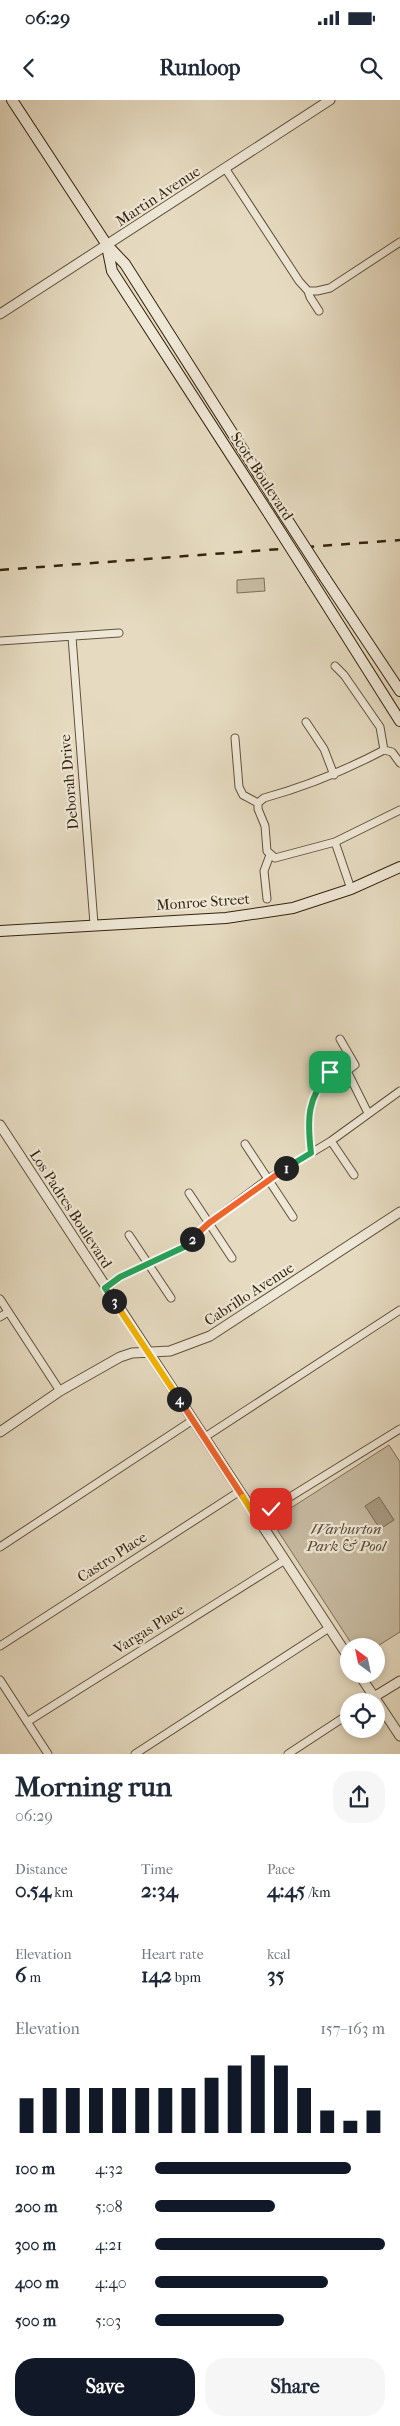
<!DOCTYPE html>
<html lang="en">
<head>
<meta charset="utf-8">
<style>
  body { margin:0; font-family:"IM FELL French Canon",serif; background:#f6f6f7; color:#1f2937; height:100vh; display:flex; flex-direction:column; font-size:19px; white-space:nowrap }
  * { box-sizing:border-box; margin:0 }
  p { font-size:16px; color:#747a83 }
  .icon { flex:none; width:28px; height:28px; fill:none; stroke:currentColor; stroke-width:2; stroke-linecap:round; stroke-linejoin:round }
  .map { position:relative; height:1654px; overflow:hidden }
  .details { display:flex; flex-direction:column; background:#fff; flex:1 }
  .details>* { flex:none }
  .needle { width:32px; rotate:327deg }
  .buttons { position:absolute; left:340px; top:1538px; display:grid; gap:10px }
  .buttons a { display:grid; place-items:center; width:45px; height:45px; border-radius:50%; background:#fff; box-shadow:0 2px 8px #0003; font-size:25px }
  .pin { position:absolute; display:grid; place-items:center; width:42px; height:42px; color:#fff; margin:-21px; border-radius:10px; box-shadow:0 2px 8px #0006 }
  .km { position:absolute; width:25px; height:25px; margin:-12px; border-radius:50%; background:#222; color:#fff; font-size:14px; line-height:25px; text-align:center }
  .round { display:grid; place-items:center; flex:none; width:52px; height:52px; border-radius:20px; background:#f6f6f7 }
  .head { display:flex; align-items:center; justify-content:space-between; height:85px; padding:0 15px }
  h1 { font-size:28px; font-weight:800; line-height:38px }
  .stats { display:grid; grid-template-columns:repeat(3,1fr); gap:8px; height:85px; padding:5px 15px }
  .stats div { display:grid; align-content:center }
  .stats b { font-size:21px; font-weight:800 }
  .stats small { font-size:14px; font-weight:400 }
  .stats p { font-size:14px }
  .chart { height:140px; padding:10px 15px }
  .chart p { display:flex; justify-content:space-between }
  .chart svg { width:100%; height:90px; margin-top:5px; stroke:#111827; stroke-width:6 }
  .primary-button { display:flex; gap:10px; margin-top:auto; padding:10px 15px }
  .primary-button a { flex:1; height:58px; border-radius:20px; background:#111827; color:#fff; font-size:20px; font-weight:800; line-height:58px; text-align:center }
  .primary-button a+a { background:#f6f6f7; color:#1f2937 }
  ul { padding:0 15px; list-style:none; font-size:16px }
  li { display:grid; grid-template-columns:80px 60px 1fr; align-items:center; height:38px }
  li i { height:12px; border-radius:6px; background:#111827 }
  .status { display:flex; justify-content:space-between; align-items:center; height:35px; padding:0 25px; background:#fff; direction:ltr }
  .status svg { height:14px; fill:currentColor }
  header { display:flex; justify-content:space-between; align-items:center; height:65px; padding:0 15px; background:#fff; font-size:22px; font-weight:800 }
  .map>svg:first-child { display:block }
</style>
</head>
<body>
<div class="status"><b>06:29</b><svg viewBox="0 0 49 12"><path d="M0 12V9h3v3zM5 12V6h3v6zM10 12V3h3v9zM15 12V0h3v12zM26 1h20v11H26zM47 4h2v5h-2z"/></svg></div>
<header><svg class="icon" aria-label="back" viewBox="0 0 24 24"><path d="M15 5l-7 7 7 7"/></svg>Runloop<svg class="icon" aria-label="search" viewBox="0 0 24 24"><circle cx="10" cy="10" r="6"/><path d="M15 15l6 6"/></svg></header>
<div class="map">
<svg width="400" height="1654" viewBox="0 0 400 1654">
  <rect width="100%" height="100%" fill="#e6dbc1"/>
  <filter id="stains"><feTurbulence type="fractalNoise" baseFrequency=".004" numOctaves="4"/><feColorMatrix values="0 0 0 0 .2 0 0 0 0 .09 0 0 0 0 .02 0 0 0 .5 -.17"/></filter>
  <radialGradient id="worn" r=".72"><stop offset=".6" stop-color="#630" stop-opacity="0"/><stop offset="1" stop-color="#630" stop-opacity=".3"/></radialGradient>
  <path fill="#c8bca3" stroke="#7e7058" d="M264 478 265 491 237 493V480Z
    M389 1345 400 1362V1532L376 1547 353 1546 278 1431C275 1423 276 1419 283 1413Z"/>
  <path fill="#a99c84" stroke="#7a6c55" d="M379 1397 394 1420 380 1429 365 1406Z"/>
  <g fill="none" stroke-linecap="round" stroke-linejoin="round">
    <g stroke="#60513b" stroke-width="9">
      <path id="minor" d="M225 68 299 181 308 191H317L330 188 400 142
        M308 191 310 197 319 211
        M72 537 94 824
        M0 541 119 533
        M335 566 344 575 380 627 384 650
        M306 622 324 649 334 675
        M235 638 239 687 243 695 258 703
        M384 650 392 652 400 663
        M258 703V709L265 726 267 751 275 758 335 742 400 710
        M258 703 264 698C308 686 344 671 384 650
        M335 742 351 789
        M267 799 264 771 270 755
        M340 939 355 965 347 971
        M331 1041 354 1075
        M245 1044 293 1117
        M311 1053C307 1019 307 998 330 972L347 971 368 1013
        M189 1093 232 1158
        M129 1135 171 1198
        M105 1188 120 1177 184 1147 209 1123 268 1079 331 1041 400 991
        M0 1199 60 1291
        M0 1217 8 1212
        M205 1337 400 1210
        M256 1418 400 1329
        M0 1447 193 1320
        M0 1546 240 1391
        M0 1580 48 1654
        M27 1622 285 1460
        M135 1654 329 1528
        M288 1654 349 1614"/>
    </g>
    <g stroke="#60513b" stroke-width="11">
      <path id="tertiary" d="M0 214 330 0
        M0 1025 349 1558
        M0 1332 60 1291 120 1257 132 1253 170 1251 210 1236 400 1112
        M359 1574 400 1636
        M374 1597 400 1581"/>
    </g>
    <g stroke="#34230e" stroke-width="12">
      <path id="secondary" d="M12 0 107 145 125 164 283 413
        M107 146 112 171 269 414
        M325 478 400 591
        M311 480 400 621
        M0 831 226 818 293 808 351 789 400 767"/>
    </g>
    <use href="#minor" stroke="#efe8d7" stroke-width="7"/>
    <use href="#tertiary" stroke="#efe8d7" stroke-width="9"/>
    <use href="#secondary" stroke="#efe8d7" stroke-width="10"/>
    <path stroke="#34230e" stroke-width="2.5" stroke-dasharray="9 9" stroke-linecap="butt" d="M0 470 400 440"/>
    <g stroke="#34230e" stroke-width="12" stroke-linecap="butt">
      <path id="secondary-bridge" d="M283 413 325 478
        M269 414 311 480"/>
    </g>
    <use href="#secondary-bridge" stroke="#efe8d7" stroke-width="10"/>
  </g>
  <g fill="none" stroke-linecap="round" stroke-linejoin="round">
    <g stroke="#fff" stroke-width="10">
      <path id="split-1" d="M286 1068 311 1053C307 1019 307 998 330 972"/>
    </g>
    <g stroke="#fff" stroke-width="10">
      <path id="split-2" d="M192 1139 209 1123 286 1068"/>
    </g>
    <g stroke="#fff" stroke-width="10">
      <path id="split-3" d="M114 1201 105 1188 120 1177 184 1147 192 1139"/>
    </g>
    <g stroke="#fff" stroke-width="10">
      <path id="split-4" d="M114 1201 179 1299"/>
    </g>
    <g stroke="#fff" stroke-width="10">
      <path id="split-5" d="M179 1299 243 1397"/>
    </g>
    <g stroke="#fff" stroke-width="10">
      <path id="split-6" d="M243 1397 256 1418 271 1409"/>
    </g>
    <use href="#split-1" stroke="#22a559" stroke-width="6"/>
    <use href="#split-2" stroke="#f0652b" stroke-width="6"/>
    <use href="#split-3" stroke="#22a559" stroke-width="6"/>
    <use href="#split-4" stroke="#f5b400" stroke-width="6"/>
    <use href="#split-5" stroke="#f0652b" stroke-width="6"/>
    <use href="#split-6" stroke="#f5b400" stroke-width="6"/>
  </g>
  <g text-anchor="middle" stroke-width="4.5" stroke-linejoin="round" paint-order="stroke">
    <g font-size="15" fill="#34230e" stroke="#efe8d7">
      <text transform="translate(158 96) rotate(-33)" y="5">Martin Avenue</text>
      <text transform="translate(262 376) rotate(57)" y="5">Scott Boulevard</text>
      <text transform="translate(69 682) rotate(-95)" y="5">Deborah Drive</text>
      <text transform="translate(203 802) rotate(-4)" y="5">Monroe Street</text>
      <text transform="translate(71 1109) rotate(57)" y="5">Los Padres Boulevard</text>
      <text transform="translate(249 1194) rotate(-33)" y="5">Cabrillo Avenue</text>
      <text transform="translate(112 1457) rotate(-33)" y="5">Castro Place</text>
      <text transform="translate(149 1529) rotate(-32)" y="5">Vargas Place</text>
    </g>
    <g font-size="15" font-style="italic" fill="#594933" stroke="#efe8d7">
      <text x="346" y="1434">Warburton<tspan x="346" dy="17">Park &amp; Pool</tspan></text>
    </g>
  </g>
  <rect width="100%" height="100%" filter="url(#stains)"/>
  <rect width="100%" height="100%" fill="url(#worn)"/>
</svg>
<div class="buttons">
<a><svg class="needle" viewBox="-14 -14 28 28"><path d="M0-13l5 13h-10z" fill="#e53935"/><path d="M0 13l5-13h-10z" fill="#747a83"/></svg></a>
<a><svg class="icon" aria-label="locate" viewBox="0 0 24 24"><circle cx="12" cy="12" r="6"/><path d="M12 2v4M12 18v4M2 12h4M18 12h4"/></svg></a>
</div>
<div class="pin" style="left:330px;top:972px;background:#1e9e55"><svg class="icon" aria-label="arrive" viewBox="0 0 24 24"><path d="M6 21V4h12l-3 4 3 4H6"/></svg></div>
<div class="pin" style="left:271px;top:1409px;background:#d93025"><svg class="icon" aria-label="check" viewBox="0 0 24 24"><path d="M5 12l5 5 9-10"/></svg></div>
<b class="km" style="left:286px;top:1068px">1</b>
<b class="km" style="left:192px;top:1139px">2</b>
<b class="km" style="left:114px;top:1201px">3</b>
<b class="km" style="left:179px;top:1299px">4</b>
</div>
<section class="details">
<div class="head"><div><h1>Morning run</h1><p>06:29</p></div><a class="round"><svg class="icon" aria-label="share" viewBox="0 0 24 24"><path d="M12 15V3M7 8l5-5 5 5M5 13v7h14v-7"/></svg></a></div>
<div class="stats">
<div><p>Distance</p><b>0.54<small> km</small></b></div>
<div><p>Time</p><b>2:34</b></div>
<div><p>Pace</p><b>4:45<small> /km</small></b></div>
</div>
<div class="stats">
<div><p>Elevation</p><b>6<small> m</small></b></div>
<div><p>Heart rate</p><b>142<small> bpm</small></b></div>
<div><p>kcal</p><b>35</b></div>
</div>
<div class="chart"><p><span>Elevation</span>157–163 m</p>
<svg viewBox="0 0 160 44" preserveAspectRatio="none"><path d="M5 44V27M15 44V22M25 44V22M35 44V22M45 44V22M55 44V22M65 44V22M75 44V22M85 44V17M95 44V11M105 44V6M115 44V11M125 44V22M135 44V33M145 44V38M155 44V33"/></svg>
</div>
<ul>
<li><b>100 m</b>4:32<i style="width:85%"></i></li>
<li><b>200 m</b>5:08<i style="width:52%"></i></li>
<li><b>300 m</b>4:21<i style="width:100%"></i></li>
<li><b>400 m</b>4:40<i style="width:75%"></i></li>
<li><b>500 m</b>5:03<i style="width:56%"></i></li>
</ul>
<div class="primary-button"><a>Save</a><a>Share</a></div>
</section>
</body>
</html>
